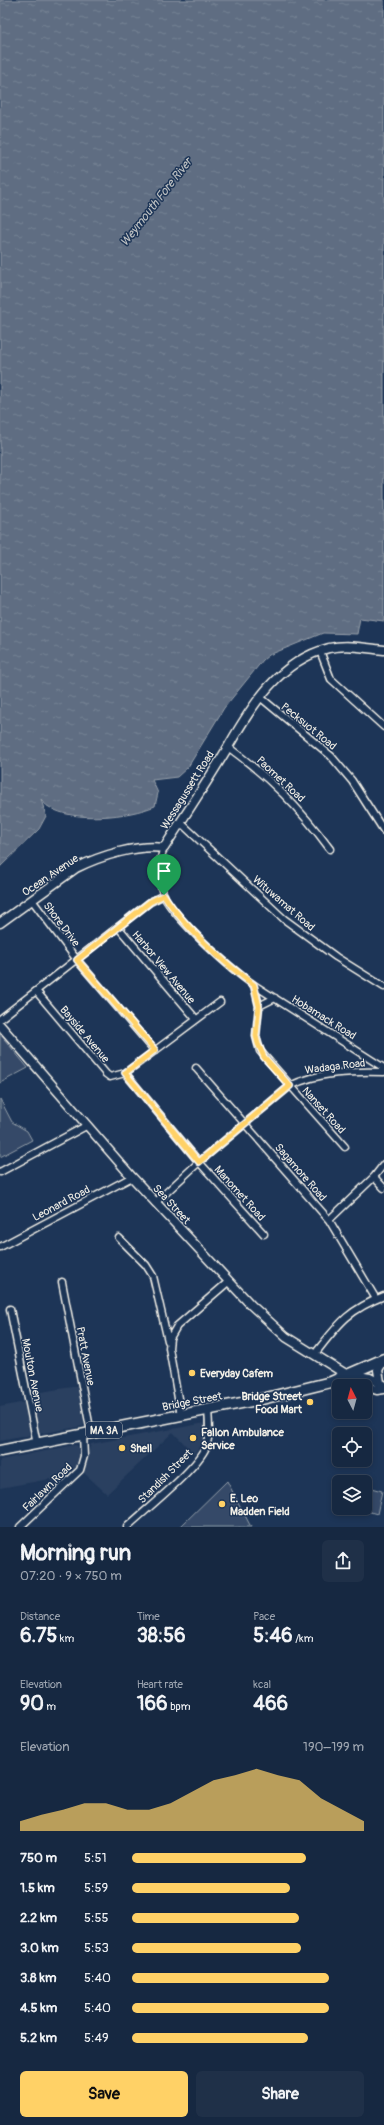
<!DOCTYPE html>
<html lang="en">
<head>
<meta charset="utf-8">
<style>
  body { margin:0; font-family:Pangolin,sans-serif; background:#1f3048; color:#f1f3f6; height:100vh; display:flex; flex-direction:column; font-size:15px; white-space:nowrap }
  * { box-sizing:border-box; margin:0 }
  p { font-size:13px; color:#9ea6b1 }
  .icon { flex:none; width:22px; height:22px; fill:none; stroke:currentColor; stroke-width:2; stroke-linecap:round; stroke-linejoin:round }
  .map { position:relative; height:1527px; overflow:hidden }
  .sheet { display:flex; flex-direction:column; background:#162841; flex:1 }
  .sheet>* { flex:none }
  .needle { width:26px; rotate:354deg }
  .controls { position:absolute; left:332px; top:1379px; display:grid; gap:8px }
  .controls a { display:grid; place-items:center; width:40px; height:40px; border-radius:6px; background:#162841; box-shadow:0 2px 6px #0003,0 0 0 1px #35445a; font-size:20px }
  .pin { position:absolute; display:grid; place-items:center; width:34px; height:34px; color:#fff; margin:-41px -17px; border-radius:50% 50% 50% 0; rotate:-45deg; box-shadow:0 0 4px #0007 }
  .pin .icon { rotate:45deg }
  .round { display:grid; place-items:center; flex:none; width:42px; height:42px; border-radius:6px; background:#1f3048 }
  .overview { display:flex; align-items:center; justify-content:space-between; height:68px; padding:0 20px }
  h1 { font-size:22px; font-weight:700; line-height:30px }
  .metrics { display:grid; grid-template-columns:repeat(3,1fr); gap:6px; height:68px; padding:4px 20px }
  .metrics div { display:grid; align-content:center }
  .metrics b { font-size:20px; font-weight:700 }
  .metrics small { font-size:11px; font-weight:400 }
  .metrics p { font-size:11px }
  .chart { height:112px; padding:8px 20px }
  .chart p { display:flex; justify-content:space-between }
  .chart svg { width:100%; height:72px; margin-top:4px; fill:#ffd166; opacity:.7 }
  .action { display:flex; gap:8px; margin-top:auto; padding:8px 20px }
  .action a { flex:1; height:46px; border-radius:6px; background:#ffd166; color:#111; font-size:16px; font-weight:700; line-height:46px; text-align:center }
  .action a+a { background:#1f3048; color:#f1f3f6 }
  ul { padding:0 20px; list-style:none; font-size:13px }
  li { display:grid; grid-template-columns:64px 48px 1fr; align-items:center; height:30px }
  li i { height:10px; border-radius:5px; background:#ffd166 }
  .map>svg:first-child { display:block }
</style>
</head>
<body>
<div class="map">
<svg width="384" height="1527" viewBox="0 0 384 1527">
  <defs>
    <pattern id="water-ripples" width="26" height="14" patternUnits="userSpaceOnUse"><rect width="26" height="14" fill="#5e6d82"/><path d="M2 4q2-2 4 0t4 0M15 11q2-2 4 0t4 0" fill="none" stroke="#768294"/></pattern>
  </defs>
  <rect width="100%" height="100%" fill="#1d3557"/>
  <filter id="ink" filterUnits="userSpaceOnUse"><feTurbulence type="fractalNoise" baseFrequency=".025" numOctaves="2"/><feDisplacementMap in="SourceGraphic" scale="8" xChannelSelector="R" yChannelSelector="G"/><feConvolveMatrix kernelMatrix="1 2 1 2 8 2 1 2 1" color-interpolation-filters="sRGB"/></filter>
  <g filter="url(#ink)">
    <path fill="#2a4060" d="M78 1386 84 1426 38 1434 29 1394Z
      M25 1402 31 1435 0 1441V1407Z
      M205 1423 203 1441 194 1454 173 1432 107 1494 83 1472 91 1444Z
      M75 1445 80 1447 81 1453 77 1470 58 1488 50 1479 0 1488V1460Z"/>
    <path fill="#354a67" stroke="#949ea8" d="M0 1034 28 1068 0 1083Z
      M0 1099 12 1122 27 1131 32 1140 0 1157Z
      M227 1481 251 1527H180Z
      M371 1488 382 1491 377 1514 367 1511Z"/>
    <path fill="url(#water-ripples)" stroke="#9aa2ab" d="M0 0H384V621L360 618 357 634 323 633 269 655 263 660 224 708 188 767 177 777 152 780 158 793 155 806C129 817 74 823 49 807 46 806 43 801 41 799L46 816 39 829 0 867Z"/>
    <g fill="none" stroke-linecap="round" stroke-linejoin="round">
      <g stroke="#f4f1e8" stroke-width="9">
        <path id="minor" d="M320 651 331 679 384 727
          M260 697 331 756 352 781 384 831
          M228 747C270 778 299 807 330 849
          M180 822 284 919 336 957 384 987
          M164 848C158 862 158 881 164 896 176 920 231 969 254 985L259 1006 256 1036 260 1051 345 1147
          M32 900 77 960 155 1051
          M118 927 196 1019
          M254 985 384 1068
          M36 991 106 1074 110 1077 125 1073 220 1002
          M259 1006 275 998
          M0 1019 150 902 164 895
          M196 1068 329 1220 376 1299
          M125 1073 199 1162 264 1234
          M0 1172 86 1126
          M374 1177 384 1188
          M155 1203 199 1162 290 1086C318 1072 353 1071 384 1072
          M329 1220 374 1177 384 1164
          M119 1238 146 1265 153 1276 168 1341
          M0 1247 132 1177
          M62 1282 91 1433
          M10 1309 37 1444
          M314 1355C338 1325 346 1311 384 1296
          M181 1415 169 1348 170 1338 177 1326 228 1282
          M20 1527 80 1470 84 1456 83 1435
          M127 1527C145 1510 198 1468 206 1447 210 1435 209 1422 208 1410"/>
      </g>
      <g stroke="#f4f1e8" stroke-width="11">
        <path id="tertiary" d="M0 923 76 868C100 856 138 844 164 848 185 815 208 781 228 747 252 705 279 661 329 648 347 644 366 648 384 650
          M0 1025 132 1177 251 1305 286 1337 365 1386
          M352 1375 370 1378 384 1385
          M380 1382 378 1370 384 1359
          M365 1386 377 1390 384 1389"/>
      </g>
      <g stroke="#f4f1e8" stroke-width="13">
        <path id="primary" d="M0 1451 262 1399 331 1382 384 1359"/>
      </g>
      <use href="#minor" stroke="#1d3557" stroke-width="6"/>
      <use href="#tertiary" stroke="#1d3557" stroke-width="8"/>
      <use href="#primary" stroke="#1d3557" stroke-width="10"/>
    </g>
  </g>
  <g fill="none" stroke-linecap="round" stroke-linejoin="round" filter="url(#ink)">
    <g stroke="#fff" stroke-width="8">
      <path id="route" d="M164 895C182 925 225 964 254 985L259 1006 256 1036 258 1044 264 1057 290 1086 199 1162 125 1073 155 1050 77 960 150 902Z"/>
    </g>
    <use href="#route" stroke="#ffd166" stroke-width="5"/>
  </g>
  <g fill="#ffd166" stroke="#1d3557" stroke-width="1.5">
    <circle cx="192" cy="1373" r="4"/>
    <circle cx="310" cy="1402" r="4"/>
    <circle cx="193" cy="1438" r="4"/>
    <circle cx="122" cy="1448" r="4"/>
    <circle cx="222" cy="1504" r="4"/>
  </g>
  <g text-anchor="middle" stroke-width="3" stroke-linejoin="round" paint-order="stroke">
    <rect fill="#1d3557" stroke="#b4b9bc" stroke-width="1" x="86" y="1422" width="36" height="16" rx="3"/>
    <g font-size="10" font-weight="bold" fill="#f4f1e8">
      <text x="104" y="1434">MA 3A</text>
    </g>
    <g font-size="11" fill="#f4f1e8" stroke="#1d3557">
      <text transform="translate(309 726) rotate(39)" y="4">Pecksuot Road</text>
      <text transform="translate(281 779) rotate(43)" y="4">Paomet Road</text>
      <text transform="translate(187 790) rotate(-58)" y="4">Wessagussett Road</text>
      <text transform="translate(50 875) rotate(-34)" y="4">Ocean Avenue</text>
      <text transform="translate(284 903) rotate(41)" y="4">Wituwamat Road</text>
      <text transform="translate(62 924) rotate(53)" y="4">Shore Drive</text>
      <text transform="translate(164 967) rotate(50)" y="4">Harbor View Avenue</text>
      <text transform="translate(324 1017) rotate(32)" y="4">Hobamack Road</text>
      <text transform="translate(85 1034) rotate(50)" y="4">Bayside Avenue</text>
      <text transform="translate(335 1066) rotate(-7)" y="4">Wadaga Road</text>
      <text transform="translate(324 1110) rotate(48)" y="4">Nanset Road</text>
      <text transform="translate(301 1172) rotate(49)" y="4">Sagamore Road</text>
      <text transform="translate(240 1193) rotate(48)" y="4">Manomet Road</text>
      <text transform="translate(61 1203) rotate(-28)" y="4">Leonard Road</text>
      <text transform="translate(172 1204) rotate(47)" y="4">Sea Street</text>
      <text transform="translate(86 1356) rotate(79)" y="4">Pratt Avenue</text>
      <text transform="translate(33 1375) rotate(79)" y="4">Moulton Avenue</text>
      <text transform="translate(192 1401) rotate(-11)" y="4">Bridge Street</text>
      <text transform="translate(165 1476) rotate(-45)" y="4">Standish Street</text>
      <text transform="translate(47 1487) rotate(-44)" y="4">Fairlawn Road</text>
    </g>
    <g font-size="11" font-weight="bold" fill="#f4f1e8" stroke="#1d3557" text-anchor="start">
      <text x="200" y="1377">Everyday Cafem</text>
      <text x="302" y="1400" text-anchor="end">Bridge Street<tspan x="302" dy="13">Food Mart</tspan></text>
      <text x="201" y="1436">Fallon Ambulance<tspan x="201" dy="13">Service</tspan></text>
      <text x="130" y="1452">Shell</text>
      <text x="230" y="1502">E. Leo<tspan x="230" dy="13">Madden Field</tspan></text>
    </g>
    <g font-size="12" font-style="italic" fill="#c0c3c4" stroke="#1d3557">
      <text transform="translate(156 202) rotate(-52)" y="4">Weymouth Fore River</text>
    </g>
  </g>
</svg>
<div class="controls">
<a><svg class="needle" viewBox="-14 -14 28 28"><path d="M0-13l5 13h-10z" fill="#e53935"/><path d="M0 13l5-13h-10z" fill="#9ea6b1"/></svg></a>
<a><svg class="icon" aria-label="locate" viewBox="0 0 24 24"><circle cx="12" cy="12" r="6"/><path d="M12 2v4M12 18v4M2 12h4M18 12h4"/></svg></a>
<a><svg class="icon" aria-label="layers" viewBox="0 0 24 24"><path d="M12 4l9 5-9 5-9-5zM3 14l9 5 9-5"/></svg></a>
</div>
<div class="pin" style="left:164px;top:895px;background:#1e9e55"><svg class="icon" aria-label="arrive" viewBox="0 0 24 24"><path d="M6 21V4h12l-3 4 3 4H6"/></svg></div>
</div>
<section class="sheet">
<div class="overview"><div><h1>Morning run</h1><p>07:20 · 9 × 750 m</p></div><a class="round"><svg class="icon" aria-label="share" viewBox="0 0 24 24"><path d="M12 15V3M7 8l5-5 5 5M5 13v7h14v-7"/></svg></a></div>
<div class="metrics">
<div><p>Distance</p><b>6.75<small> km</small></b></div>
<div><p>Time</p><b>38:56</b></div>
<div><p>Pace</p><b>5:46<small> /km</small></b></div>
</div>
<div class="metrics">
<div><p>Elevation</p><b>90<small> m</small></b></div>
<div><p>Heart rate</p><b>166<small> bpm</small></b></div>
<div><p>kcal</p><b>466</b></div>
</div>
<div class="chart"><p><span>Elevation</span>190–199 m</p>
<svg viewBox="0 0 160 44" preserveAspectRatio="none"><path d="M0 44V38L10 34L20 31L30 27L40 27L50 31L60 31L70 27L80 20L90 13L100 10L110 6L120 10L130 13L140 24L150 31L160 38V44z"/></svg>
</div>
<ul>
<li><b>750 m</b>5:51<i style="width:75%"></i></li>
<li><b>1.5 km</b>5:59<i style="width:68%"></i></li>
<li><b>2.2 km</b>5:55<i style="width:72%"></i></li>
<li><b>3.0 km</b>5:53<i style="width:73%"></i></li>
<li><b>3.8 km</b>5:40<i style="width:85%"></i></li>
<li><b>4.5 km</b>5:40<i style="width:85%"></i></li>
<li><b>5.2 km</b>5:49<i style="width:76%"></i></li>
</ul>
<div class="action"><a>Save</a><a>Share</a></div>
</section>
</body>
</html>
